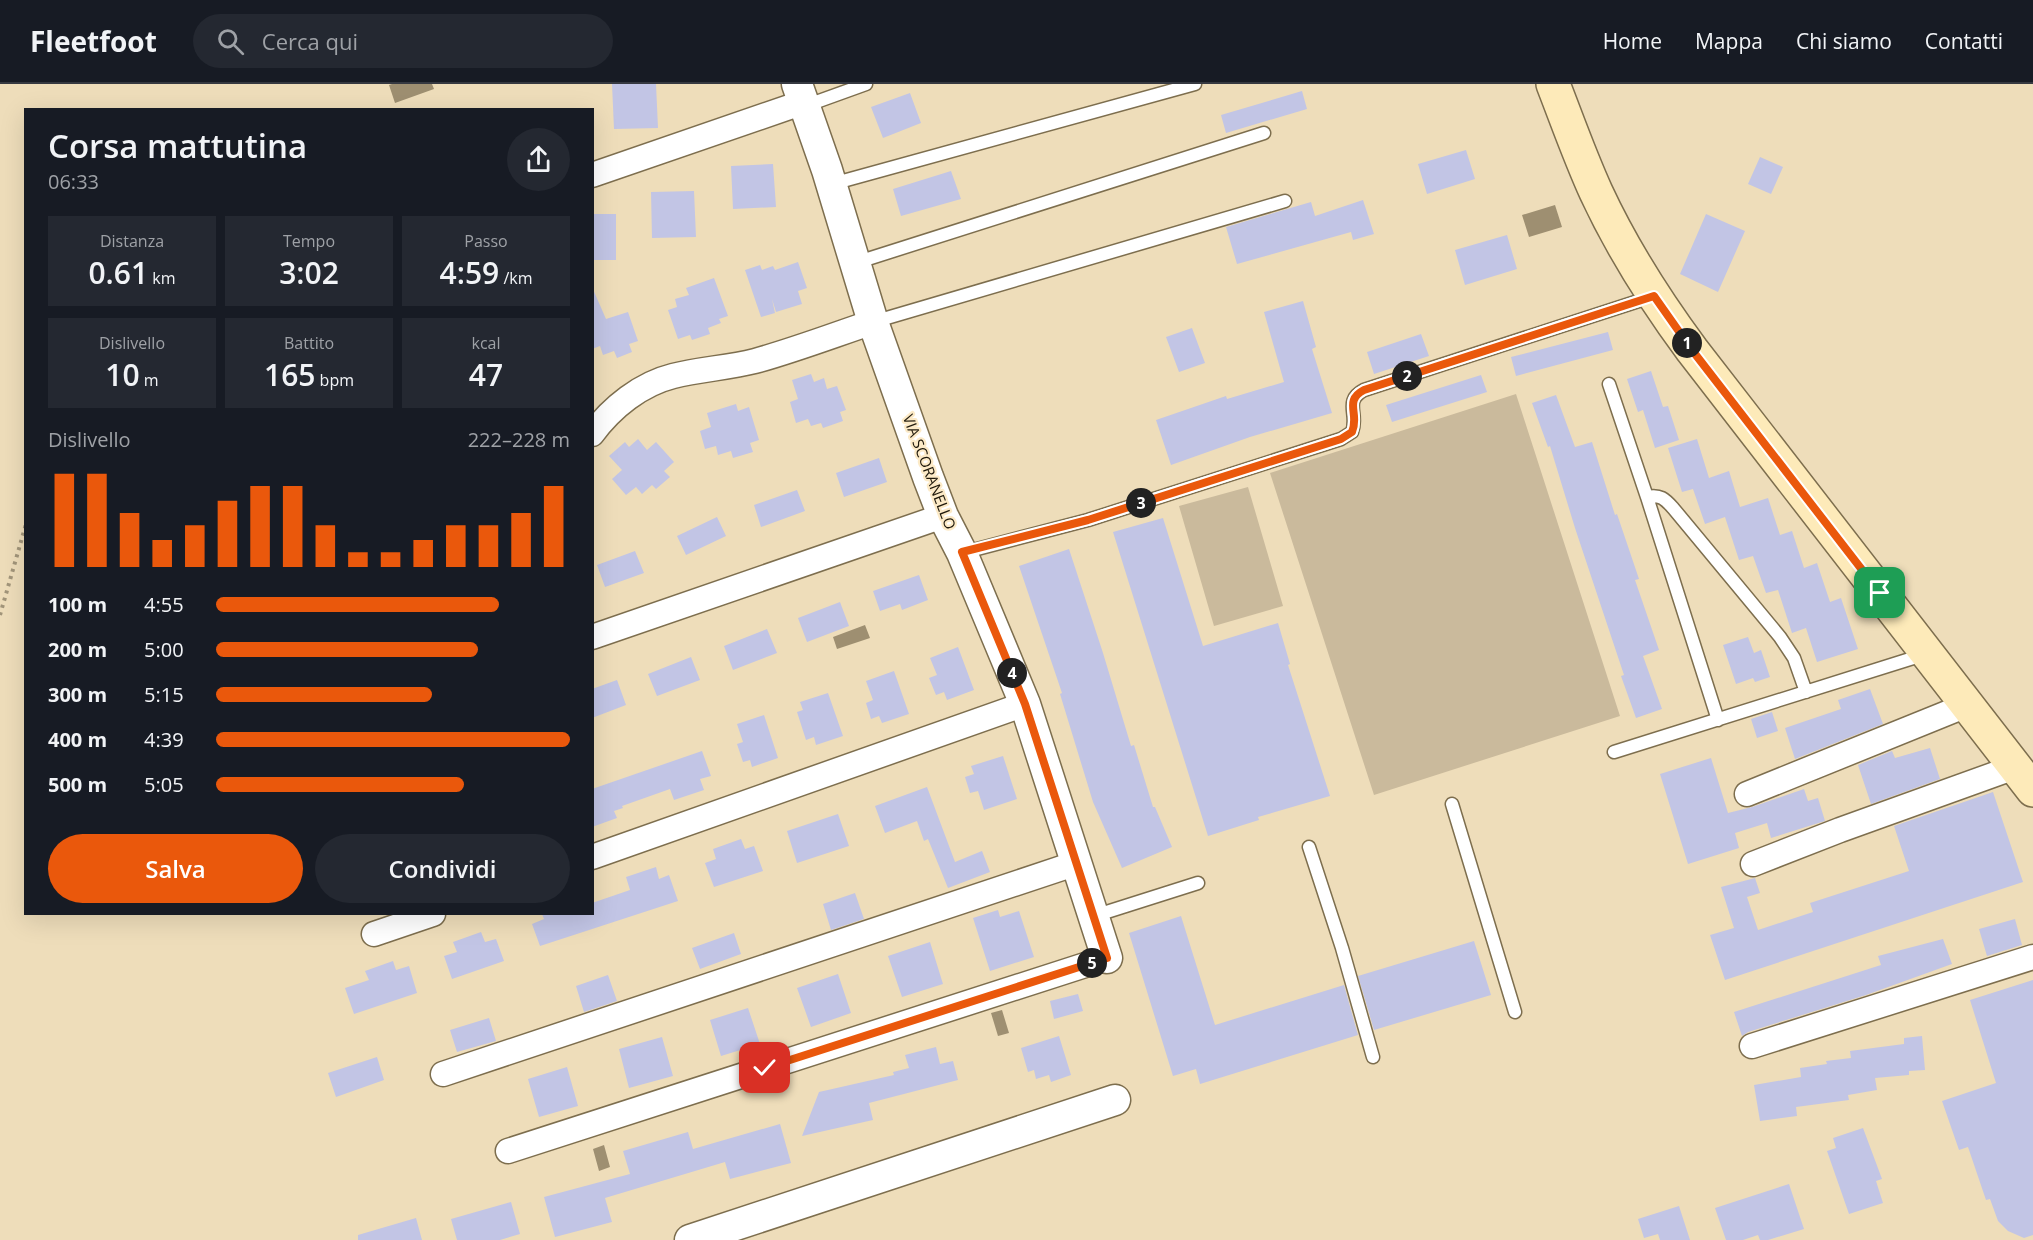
<!DOCTYPE html>
<html lang="it">
<head>
<meta charset="utf-8">
<style>
  body { margin:0; font-family:"Open Sans",sans-serif; background:#242831; color:#f1f3f6; height:100vh; display:flex; flex-direction:column; font-size:22px; white-space:nowrap }
  * { box-sizing:border-box; margin:0 }
  p { font-size:20px; color:#9ea1a6 }
  .icon { flex:none; width:33px; height:33px; fill:none; stroke:currentColor; stroke-width:2; stroke-linecap:round; stroke-linejoin:round }
  .map { position:relative; flex:1; overflow:hidden }
  .panel { position:absolute; left:24px; top:24px; width:570px; height:807px; display:flex; flex-direction:column; background:#171b24; border-radius:0px; box-shadow:0 6px 24px #0002 }
  .panel>* { flex:none }
  .pin { position:absolute; display:grid; place-items:center; width:51px; height:51px; color:#fff; margin:-26px; border-radius:12px; box-shadow:0 3px 9px #0006 }
  .km { position:absolute; width:30px; height:30px; margin:-15px; border-radius:50%; background:#222; color:#fff; font-size:16px; line-height:30px; text-align:center }
  .round { display:grid; place-items:center; flex:none; width:63px; height:63px; border-radius:32px; background:#242831 }
  .overview { display:flex; align-items:center; justify-content:space-between; height:102px; padding:0 24px }
  h1 { font-size:33px; font-weight:600; line-height:45px }
  .figures { display:grid; grid-template-columns:repeat(3,1fr); gap:9px; height:102px; padding:6px 24px }
  .figures div { display:grid; align-content:center; border-radius:0px; background:#242831; text-align:center }
  .figures b { font-size:30px; font-weight:600 }
  .figures small { font-size:16px; font-weight:400 }
  .figures p { font-size:16px }
  .chart { height:168px; padding:12px 24px }
  .chart p { display:flex; justify-content:space-between }
  .chart svg { width:100%; height:108px; margin-top:6px; stroke:#ea580c; stroke-width:6 }
  .primary-button { display:flex; gap:12px; margin-top:auto; padding:12px 24px }
  .primary-button a { flex:1; height:69px; border-radius:36px; background:#ea580c; color:#fff; font-size:24px; font-weight:600; line-height:69px; text-align:center }
  .primary-button a+a { background:#242831; color:#f1f3f6 }
  ul { padding:0 24px; list-style:none; font-size:20px }
  li { display:grid; grid-template-columns:96px 72px 1fr; align-items:center; height:45px }
  li i { height:15px; border-radius:8px; background:#ea580c }
  header { display:flex; align-items:center; gap:36px; box-sizing:border-box; height:84px; padding:0 30px; background:#171b24; border-bottom:2px solid #363941 }
  header strong { font-size:28px }
  nav { display:flex; gap:33px; margin-inline-start:auto; font-size:21px }
  .search { width:420px; height:54px; background:#242831; display:flex; align-items:center; gap:15px; box-sizing:border-box; padding:0 21px; border-radius:33px; color:#9ea1a6; font-size:22px }
  .map>svg:first-child { display:block }
</style>
</head>
<body>
<header>
<strong>Fleetfoot</strong>
<div class="search"><svg class="icon" aria-label="search" viewBox="0 0 24 24"><circle cx="10" cy="10" r="6"/><path d="M15 15l6 6"/></svg>Cerca qui</div>
<nav><a>Home</a><a>Mappa</a><a>Chi siamo</a><a>Contatti</a></nav>
</header>
<div class="map">
<svg width="2033" height="1156" viewBox="0 0 2033 1156">
  <rect width="100%" height="100%" fill="#eeddba"/>
  <path fill="#caba9c" d="M1516 310 1620 632 1374 711 1270 389Z
    M1248 403 1283 522 1214 542 1179 422Z"/>
  <path fill="#9e8f71" d="M392 0H432L434 5 395 19 389 1Z
    M1555 121 1562 143 1529 153 1522 131Z
    M865 541 870 554 837 565 833 553Z
    M1002 926 1009 949 998 952 991 929Z
    M604 1061 610 1083 599 1087 593 1065Z"/>
  <path fill="#c2c5e5" d="M612 0H656L658 44 614 45Z
    M1302 7 1307 25 1226 49 1221 31Z
    M910 9 921 39 883 54 871 23Z
    M1466 66 1475 95 1427 110 1418 80Z
    M1760 73 1783 83 1771 110 1748 100Z
    M773 80 776 123 733 125 731 82Z
    M951 87 961 115 901 132 893 105Z
    M694 107 696 153 652 154 651 108Z
    M1363 116 1374 150 1353 156 1351 148 1237 180 1226 143 1311 118 1315 132Z
    M592 130H616V176H592Z
    M1706 130 1745 147 1718 208 1680 190Z
    M1507 151 1517 185 1465 201 1455 166Z
    M798 178 807 204 798 207 802 220 776 228 772 215 775 229 761 233 745 186 760 181 762 186 773 182 775 186Z
    M714 194 728 232 719 235 721 239 708 244 710 250 692 256 690 251 678 255 668 226 677 223 675 215 689 211 686 204Z
    M592 203 606 235 628 228 638 257 629 260 632 268 617 274 614 267 603 271 600 262 592 265Z
    M1303 217 1316 263 1312 265 1332 329 1250 353 1171 381 1156 336 1226 312 1227 315 1284 298 1264 228Z
    M1192 244 1205 279 1179 288 1166 253Z
    M1608 248 1613 266 1516 292 1511 273Z
    M1421 250 1429 272 1374 290 1367 268Z
    M1651 287 1663 323 1668 322 1679 356 1655 364 1643 326 1638 328 1627 295Z
    M811 290 814 298 824 294 827 305 837 302 846 326 840 328 843 337 823 344 821 339 811 342 808 335 796 339 790 318 798 315 792 296Z
    M1481 291 1487 308 1392 338 1386 321Z
    M1556 311 1575 363 1592 358 1615 431 1617 430 1639 495 1635 496 1659 566 1643 572 1662 625 1636 634 1621 592 1624 591 1575 444 1550 362 1548 363 1532 319Z
    M736 320 738 327 749 323 759 356 750 359 753 368 733 374 731 367 718 371 716 362 705 365 700 347 711 343 707 329Z
    M638 355 647 366 656 358 674 378 664 387 670 393 656 405 652 401 642 410 636 403 626 411 612 395 622 386 609 372 625 358 629 363Z
    M1697 355 1709 394 1729 387 1740 423 1768 414 1780 451 1792 447 1804 484 1817 479 1830 518 1841 514 1858 565 1817 578 1806 544 1792 549 1778 506 1766 509 1753 472 1739 476 1725 433 1705 440 1693 405 1682 408 1668 364Z
    M879 374 887 398 844 413 836 389Z
    M797 406 805 427 761 443 754 421Z
    M717 433 726 452 686 471 677 452Z
    M1163 434 1203 562 1278 539 1290 580 1288 581 1330 712 1258 733 1259 736 1208 752 1113 448Z
    M1069 465 1103 569 1131 662 1134 661 1153 723H1155L1172 763 1122 784 1093 718 1060 610 1062 609 1019 482Z
    M635 467 644 489 605 503 597 481Z
    M919 491 928 516 902 526 900 520 880 527 873 507Z
    M840 518 849 542 807 558 798 534Z
    M767 545 777 569 733 586 724 562Z
    M1748 553 1754 569 1761 566 1770 593 1755 598 1753 594 1736 600 1723 561Z
    M958 563 974 606 947 616 944 608 936 611 929 594 937 591 930 574Z
    M691 573 700 596 657 612 648 590Z
    M894 587 909 630 882 639 879 632 871 635 866 619 873 616 866 597Z
    M617 596 626 621 592 634V605Z
    M1870 605 1883 640 1795 675 1785 644 1841 625 1838 616Z
    M828 609 843 652 816 661 814 653 806 656 797 628 803 626 800 618Z
    M1772 628 1778 647 1757 654 1751 635Z
    M764 631 778 674 752 683 750 676 743 678 737 660 743 658 737 640Z
    M1930 664 1940 695 1871 720 1858 681 1892 667 1895 674Z
    M702 667 711 692 700 695 704 706 674 716 670 705 622 722 623 724 614 727 617 734 592 743V705Z
    M1003 672 1017 715 984 726 978 707 970 709 965 693 974 690 971 682Z
    M1711 674 1728 729 1752 723 1804 705 1808 717 1818 714 1825 737 1771 754 1767 739 1735 749 1739 764 1688 780 1660 690Z
    M927 703 955 778 982 767 990 788 948 804 928 755 924 757 917 737 885 749 875 722Z
    M1993 708 2023 798 1725 896 1710 851 1734 844 1721 803 1755 794 1760 809 1747 813 1758 846 1813 828 1810 819 1909 787 1894 742Z
    M838 730 849 762 797 779 787 747Z
    M741 755 745 765 754 762 763 787 714 803 705 779 716 775 713 765Z
    M656 783 659 795 669 791 678 817 540 862 532 840 544 835 542 830H592V819L630 806 626 793Z
    M855 809 864 835 831 846 823 820Z
    M998 826 1000 833 1019 827 1034 873 990 887 973 834Z
    M1181 832 1215 941 1344 901 1358 951 1200 1000 1196 985 1173 992 1129 849Z
    M2015 835 2022 861 1987 872 1979 845Z
    M481 848 485 858 496 855 504 877 452 895 444 872 457 868 453 858Z
    M734 849 741 870 700 885 692 864Z
    M1943 855 1952 880 1866 911 1748 948 1742 952 1734 928 1881 881 1878 872Z
    M1474 857 1491 911 1374 946 1358 892Z
    M930 858 943 900 902 913 888 872Z
    M393 877 396 886 409 882 417 909 354 930 345 904 369 896 365 887Z
    M838 890 851 929 811 943 797 904Z
    M608 891 617 917 584 928 576 902Z
    M2033 896V1151L2024 1154 2008 1147 1998 1137 1990 1115 1986 1116 1968 1063 1959 1066 1942 1017 1996 999 1970 916Z
    M1078 910 1083 927 1054 935 1050 917Z
    M748 924 760 960 721 972 710 936Z
    M489 934 496 957 457 968 450 946Z
    M1059 952 1071 991 1051 998 1049 991 1036 995 1034 986 1028 988 1021 964Z
    M1922 952 1925 986 1909 987V991L1875 994 1877 1006 1848 1011 1849 1016 1796 1023 1797 1032 1760 1037 1754 1001 1801 993 1800 984 1827 980 1826 977 1851 974 1850 967 1904 960V954Z
    M662 953 673 992 629 1004 619 965Z
    M936 963 940 980 953 977 958 996 869 1019 873 1036 802 1052 819 1008 894 991 893 988 909 984 905 971Z
    M377 973 384 996 336 1013 328 989Z
    M567 983 578 1022 539 1033 528 995Z
    M780 1040 791 1079 730 1095 725 1078 605 1114 612 1138 555 1153 544 1113 630 1090 623 1067 688 1048 693 1065Z
    M1863 1044 1882 1095 1876 1097 1883 1119 1849 1130 1827 1067 1836 1064 1833 1054Z
    M1789 1100 1804 1145 1768 1156H1760L1758 1151 1743 1156H1726L1715 1124Z
    M511 1118 520 1150 500 1156H457L451 1135Z
    M1679 1122 1690 1156H1660L1658 1150 1644 1154 1638 1135Z
    M416 1134 422 1156H358V1151Z"/>
  <g fill="none" stroke-linecap="round" stroke-linejoin="round">
    <g stroke="#7d6e4e" stroke-width="15">
      <path id="service" d="M805 22 866 0
        M832 100 1195 0
        M855 179 1264 49
        M873 238 1285 117
        M1609 300 1647 413
        M962 469 1088 436 1341 355 1352 348C1359 330 1343 317 1364 306L1654 212
        M1718 636 1647 413C1660 410 1665 415 1673 424L1780 553 1794 574 1806 608
        M1614 668 1926 570
        M1452 720 1515 928
        M1309 763 1342 864 1373 973
        M1094 832 1198 799"/>
    </g>
    <g stroke="#7d6e4e" stroke-width="27">
      <path id="minor" d="M592 91 804 18
        M592 350C612 323 641 300 673 292 700 285 728 284 755 277 795 266 834 251 873 238
        M592 553 943 432
        M1747 710 1967 621
        M592 773 1025 620
        M1753 780 1840 746 2015 683
        M374 850 433 830
        M1752 962 2033 873
        M443 990 1077 779
        M508 1067 1107 874"/>
    </g>
    <g stroke="#7d6e4e" stroke-width="33">
      <path id="tertiary" d="M797 0 827 86 873 238 928 393 943 432 962 469 1025 620 1107 874
        M690 1156 1115 1016"/>
    </g>
    <g stroke="#7d6e4e" stroke-width="36">
      <path id="secondary" d="M1553 0C1567 36 1580 73 1596 108 1622 164 1655 216 1692 266L2033 706"/>
    </g>
    <path stroke="#a2957a" stroke-width="4" stroke-dasharray="3 4.5" stroke-linecap="butt" d="M0 531 26 440"/>
    <use href="#service" stroke="#fff" stroke-width="12"/>
    <use href="#minor" stroke="#fff" stroke-width="24"/>
    <use href="#tertiary" stroke="#fff" stroke-width="30"/>
    <use href="#secondary" stroke="#fdeab9" stroke-width="33"/>
  </g>
  <g fill="none" stroke-linecap="round" stroke-linejoin="round">
    <g stroke="#fff" stroke-width="12">
      <path id="route" d="M765 984 1107 874 1025 620 962 468 1088 436 1341 355 1352 348C1360 330 1343 317 1364 306L1654 212 1692 266 1880 509"/>
    </g>
    <use href="#route" stroke="#ea580c" stroke-width="8"/>
  </g>
  <g text-anchor="middle" stroke-width="4.5" stroke-linejoin="round" paint-order="stroke">
    <g font-size="15" fill="#1e180b" stroke="#fceac7">
      <text transform="translate(929 388) rotate(69)" y="5">VIA SCORANELLO</text>
    </g>
  </g>
</svg>
<div class="pin" style="left:1880px;top:509px;background:#1e9e55"><svg class="icon" aria-label="arrive" viewBox="0 0 24 24"><path d="M6 21V4h12l-3 4 3 4H6"/></svg></div>
<div class="pin" style="left:765px;top:984px;background:#d93025"><svg class="icon" aria-label="check" viewBox="0 0 24 24"><path d="M5 12l5 5 9-10"/></svg></div>
<b class="km" style="left:1687px;top:259px">1</b>
<b class="km" style="left:1407px;top:292px">2</b>
<b class="km" style="left:1141px;top:419px">3</b>
<b class="km" style="left:1012px;top:589px">4</b>
<b class="km" style="left:1092px;top:879px">5</b>
<section class="panel">
<div class="overview"><div><h1>Corsa mattutina</h1><p>06:33</p></div><a class="round"><svg class="icon" aria-label="share" viewBox="0 0 24 24"><path d="M12 15V3M7 8l5-5 5 5M5 13v7h14v-7"/></svg></a></div>
<div class="figures">
<div><p>Distanza</p><b>0.61<small> km</small></b></div>
<div><p>Tempo</p><b>3:02</b></div>
<div><p>Passo</p><b>4:59<small> /km</small></b></div>
</div>
<div class="figures">
<div><p>Dislivello</p><b>10<small> m</small></b></div>
<div><p>Battito</p><b>165<small> bpm</small></b></div>
<div><p>kcal</p><b>47</b></div>
</div>
<div class="chart"><p><span>Dislivello</span>222–228 m</p>
<svg viewBox="0 0 160 44" preserveAspectRatio="none"><path d="M5 44V6M15 44V6M25 44V22M35 44V33M45 44V27M55 44V17M65 44V11M75 44V11M85 44V27M95 44V38M105 44V38M115 44V33M125 44V27M135 44V27M145 44V22M155 44V11"/></svg>
</div>
<ul>
<li><b>100 m</b>4:55<i style="width:80%"></i></li>
<li><b>200 m</b>5:00<i style="width:74%"></i></li>
<li><b>300 m</b>5:15<i style="width:61%"></i></li>
<li><b>400 m</b>4:39<i style="width:100%"></i></li>
<li><b>500 m</b>5:05<i style="width:70%"></i></li>
</ul>
<div class="primary-button"><a>Salva</a><a>Condividi</a></div>
</section>
</div>
</body>
</html>
